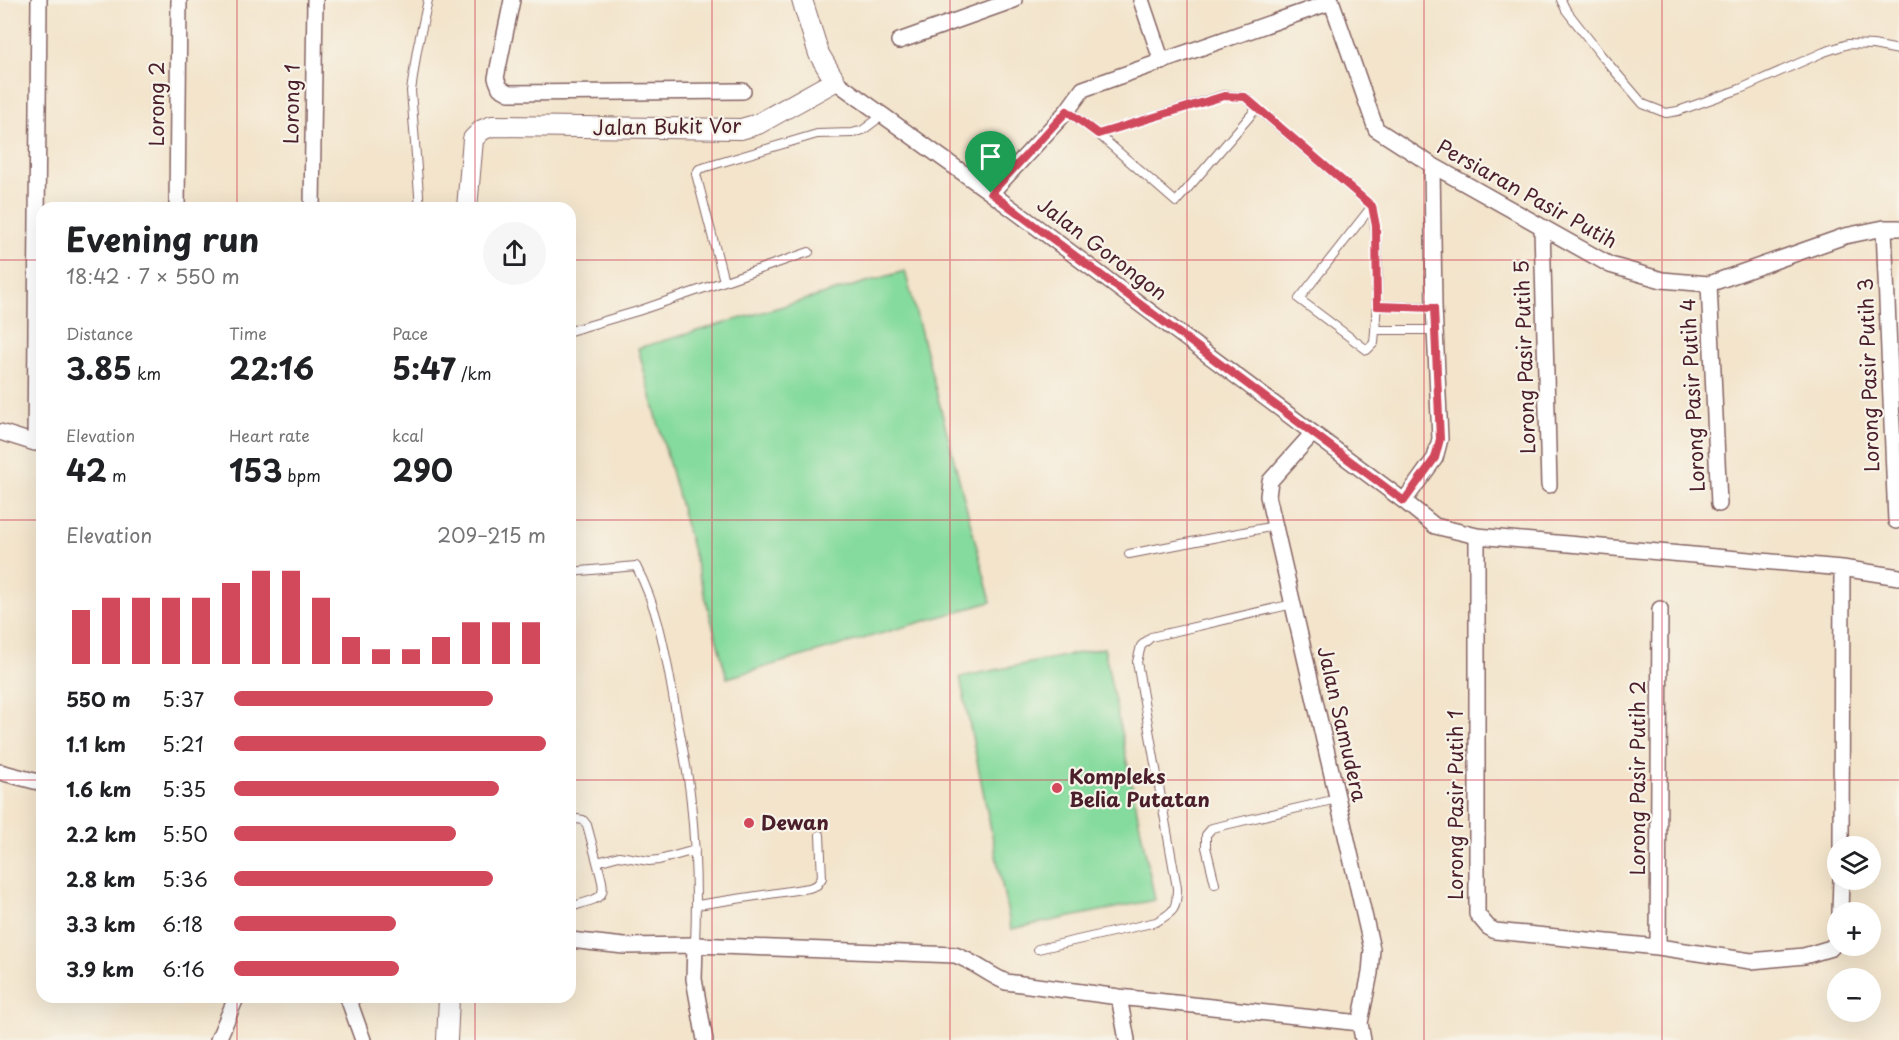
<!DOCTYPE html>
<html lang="en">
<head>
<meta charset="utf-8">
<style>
  body { margin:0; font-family:"Playpen Sans",sans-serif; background:#f6f6f6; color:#202124; height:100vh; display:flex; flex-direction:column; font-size:22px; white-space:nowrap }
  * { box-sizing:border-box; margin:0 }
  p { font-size:20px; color:#757577 }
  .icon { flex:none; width:33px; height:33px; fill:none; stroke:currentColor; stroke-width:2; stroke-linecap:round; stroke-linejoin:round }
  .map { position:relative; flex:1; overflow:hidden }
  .side { position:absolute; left:36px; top:202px; width:540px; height:801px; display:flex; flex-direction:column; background:#fff; border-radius:18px; box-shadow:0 6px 24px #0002 }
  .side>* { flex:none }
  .buttons { position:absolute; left:1827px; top:836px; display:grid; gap:12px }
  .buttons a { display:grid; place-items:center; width:54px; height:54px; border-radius:50%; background:#fff; box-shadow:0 6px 24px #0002; font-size:30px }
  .pin { position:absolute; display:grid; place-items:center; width:51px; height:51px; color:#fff; margin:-62px -26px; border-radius:50% 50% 50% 0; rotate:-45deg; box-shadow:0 0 6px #0007 }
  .pin .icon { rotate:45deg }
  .round { display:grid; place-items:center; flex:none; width:63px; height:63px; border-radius:32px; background:#f6f6f6 }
  .summary { display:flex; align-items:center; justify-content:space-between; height:102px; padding:0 30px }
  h1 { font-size:33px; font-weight:700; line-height:45px }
  .figures { display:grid; grid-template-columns:repeat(3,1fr); gap:9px; height:102px; padding:6px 30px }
  .figures div { display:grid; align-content:center }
  .figures b { font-size:30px; font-weight:700 }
  .figures small { font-size:16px; font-weight:400 }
  .figures p { font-size:16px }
  .chart { height:168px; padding:12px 30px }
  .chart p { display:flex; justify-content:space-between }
  .chart svg { width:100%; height:108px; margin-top:6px; stroke:#d1495b; stroke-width:6 }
  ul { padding:0 30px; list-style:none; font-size:20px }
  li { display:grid; grid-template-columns:96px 72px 1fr; align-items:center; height:45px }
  li i { height:15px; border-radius:8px; background:#d1495b }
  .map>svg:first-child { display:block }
</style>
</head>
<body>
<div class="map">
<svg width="1899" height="1040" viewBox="0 0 1899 1040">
  <rect width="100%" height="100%" fill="#f7f3e8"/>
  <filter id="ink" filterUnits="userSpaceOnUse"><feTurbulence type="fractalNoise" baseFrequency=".0167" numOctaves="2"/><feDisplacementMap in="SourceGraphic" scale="12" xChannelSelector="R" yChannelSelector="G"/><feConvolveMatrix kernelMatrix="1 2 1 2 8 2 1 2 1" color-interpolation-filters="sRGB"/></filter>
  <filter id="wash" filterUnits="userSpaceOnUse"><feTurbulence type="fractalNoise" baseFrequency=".008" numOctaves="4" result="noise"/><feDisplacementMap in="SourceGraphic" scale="24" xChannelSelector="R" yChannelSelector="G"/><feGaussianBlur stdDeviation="1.35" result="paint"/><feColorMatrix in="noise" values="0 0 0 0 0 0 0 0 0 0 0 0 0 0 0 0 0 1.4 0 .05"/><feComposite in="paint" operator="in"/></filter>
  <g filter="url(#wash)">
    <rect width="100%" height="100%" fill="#f3e4cb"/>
    <path fill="#85db9d" stroke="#687d64" stroke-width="1.5" d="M905 271 991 602 727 678 638 348Z
      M1104 648 1155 900 1011 929 960 677Z"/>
  </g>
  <g filter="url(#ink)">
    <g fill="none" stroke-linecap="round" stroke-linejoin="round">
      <g stroke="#856463" stroke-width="10">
        <path id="service" d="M1561 0 1566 10 1601 55 1643 104 1666 113 1678 111 1740 89 1824 52 1848 44 1873 45 1899 50
          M1067 111 1098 134 1176 202 1257 108 1372 206 1299 299 1367 350 1374 343C1378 299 1380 249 1372 206
          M1098 134 1224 95 1245 97 1257 108
          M420 208 411 91 417 50 428 0
          M724 281 696 174 699 169 817 134 852 133 863 130 883 115
          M1377 306 1434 307
          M1376 330H1435
          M570 331 638 311 809 252
          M1129 554 1275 526
          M570 572 636 566C660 612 666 657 675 707 681 739 688 770 691 802 696 850 697 897 695 945
          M570 821 577 819 583 820 587 825 597 862
          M1215 884 1206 847V835L1212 828 1337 799
          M697 905 809 888 817 885 822 878 820 835
          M570 907C607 896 607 899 597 862L619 856 649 861 659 860 695 850
          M1038 949 1156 922C1174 912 1177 909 1177 888L1137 662 1141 646 1151 637 1293 604"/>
      </g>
      <g stroke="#856463" stroke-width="18">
        <path id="minor" d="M512 0 496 78 500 88 509 93 743 91
          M1141 0 1162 62
          M1331 0 1376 129 1432 165 1610 265 1662 280 1709 284 1845 236 1884 228H1899
          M899 41 1014 0
          M835 81 991 193 1404 501 1435 526 1477 536 1842 568 1899 577
          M991 193 1067 111 1083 89 1331 2
          M177 208 179 0
          M312 208 315 0
          M1542 228 1549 485
          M1884 228 1896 521
          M1709 284 1719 504
          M0 432 35 443H42
          M1313 433 1270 481 1268 496 1372 949 1370 973 1360 1023 1363 1040
          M35 443 39 0
          M1404 501 1435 458 1440 439 1434 307 1432 165
          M1477 536V914L1488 927 1495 931 1658 947 1751 961 1804 956 1831 948 1838 940
          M0 772 42 783
          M1841 846 1842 568
          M1840 912 1841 879
          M570 940 624 946 695 945 694 979 705 1040
          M695 945 955 955C975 962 987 974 1006 982L1119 997 1360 1023
          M1658 947 1660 609
          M1119 997 1127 1040
          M348 998 363 1040
          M218 1040 236 998"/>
      </g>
      <g stroke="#856463" stroke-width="22">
        <path id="tertiary" d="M467 208 473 139 482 130 492 126 741 129 758 124 835 81 819 54 802 0
          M447 1040 449 998"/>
      </g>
      <use href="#service" stroke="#fff" stroke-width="8"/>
      <use href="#minor" stroke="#fff" stroke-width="15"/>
      <use href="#tertiary" stroke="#fff" stroke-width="20"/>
    </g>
  </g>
  <g fill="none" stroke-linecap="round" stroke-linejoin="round" filter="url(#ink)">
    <g stroke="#fff" stroke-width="12">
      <path id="route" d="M1224 96 1245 97 1372 206 1376 226 1377 306 1434 308 1440 439 1435 458 1404 501 991 193 1067 111 1098 134Z"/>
    </g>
    <use href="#route" stroke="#d1495b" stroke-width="8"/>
  </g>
  <path fill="none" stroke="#d1495b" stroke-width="1.5" stroke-opacity="0.55" d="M237 0V208M475 0V208M712 0V1040M950 0V1040M1187 0V1040M1424 0V1040M1662 0V1040M0 260H42M570 260H1899M0 520H42M570 520H1899M0 780H42M570 780H1899M237 998V1040M475 998V1040"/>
  <g fill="#d1495b" stroke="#f7f3e8" stroke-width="2">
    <circle cx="1057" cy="788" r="6"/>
    <circle cx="749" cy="823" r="6"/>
  </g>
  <g text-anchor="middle" stroke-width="4.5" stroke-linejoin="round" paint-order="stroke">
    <g font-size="20" fill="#4a1f2b" stroke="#f7f3e8">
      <text transform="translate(157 104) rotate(-90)" y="7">Lorong 2</text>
      <text transform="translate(292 104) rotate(-89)" y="7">Lorong 1</text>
      <text transform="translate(667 127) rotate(-1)" y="7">Jalan Bukit Vor</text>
      <text transform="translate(1527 194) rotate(29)" y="7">Persiaran Pasir Putih</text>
      <text transform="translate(1102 249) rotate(37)" y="7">Jalan Gorongon</text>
      <text transform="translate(1525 357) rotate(-92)" y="7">Lorong Pasir Putih 5</text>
      <text transform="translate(1869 375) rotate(-92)" y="7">Lorong Pasir Putih 3</text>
      <text transform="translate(1693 395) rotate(-93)" y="7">Lorong Pasir Putih 4</text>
      <text transform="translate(1342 724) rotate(77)" y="7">Jalan Samudera</text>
      <text transform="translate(1638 778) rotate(-90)" y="7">Lorong Pasir Putih 2</text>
      <text transform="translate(1456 805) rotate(-90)" y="7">Lorong Pasir Putih 1</text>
    </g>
    <g font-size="20" font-weight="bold" fill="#4a1f2b" stroke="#f7f3e8" text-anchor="start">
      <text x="1069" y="784">Kompleks<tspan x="1069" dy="23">Belia Putatan</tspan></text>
      <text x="761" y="830">Dewan</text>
    </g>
  </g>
</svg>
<div class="buttons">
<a><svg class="icon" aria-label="layers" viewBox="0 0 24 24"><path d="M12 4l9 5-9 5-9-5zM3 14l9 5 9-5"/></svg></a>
<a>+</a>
<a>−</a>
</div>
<div class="pin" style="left:991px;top:193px;background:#1e9e55"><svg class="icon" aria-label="arrive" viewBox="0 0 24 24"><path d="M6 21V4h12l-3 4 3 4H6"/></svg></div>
<section class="side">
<div class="summary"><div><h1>Evening run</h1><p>18:42 · 7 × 550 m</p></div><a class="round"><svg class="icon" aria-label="share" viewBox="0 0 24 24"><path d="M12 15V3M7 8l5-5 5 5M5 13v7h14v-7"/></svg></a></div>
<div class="figures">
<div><p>Distance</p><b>3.85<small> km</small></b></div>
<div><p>Time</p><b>22:16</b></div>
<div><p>Pace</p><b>5:47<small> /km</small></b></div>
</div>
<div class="figures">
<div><p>Elevation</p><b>42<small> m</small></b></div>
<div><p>Heart rate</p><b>153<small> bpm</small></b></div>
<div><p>kcal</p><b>290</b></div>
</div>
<div class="chart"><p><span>Elevation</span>209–215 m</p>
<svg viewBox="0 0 160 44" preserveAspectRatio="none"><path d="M5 44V22M15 44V17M25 44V17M35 44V17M45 44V17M55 44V11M65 44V6M75 44V6M85 44V17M95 44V33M105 44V38M115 44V38M125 44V33M135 44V27M145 44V27M155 44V27"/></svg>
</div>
<ul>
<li><b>550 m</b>5:37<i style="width:83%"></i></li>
<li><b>1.1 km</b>5:21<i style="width:100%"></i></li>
<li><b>1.6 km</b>5:35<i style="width:85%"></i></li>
<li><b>2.2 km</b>5:50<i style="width:71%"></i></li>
<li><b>2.8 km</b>5:36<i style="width:83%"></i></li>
<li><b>3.3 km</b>6:18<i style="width:52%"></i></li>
<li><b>3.9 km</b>6:16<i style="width:53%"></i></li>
</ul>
</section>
</div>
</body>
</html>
